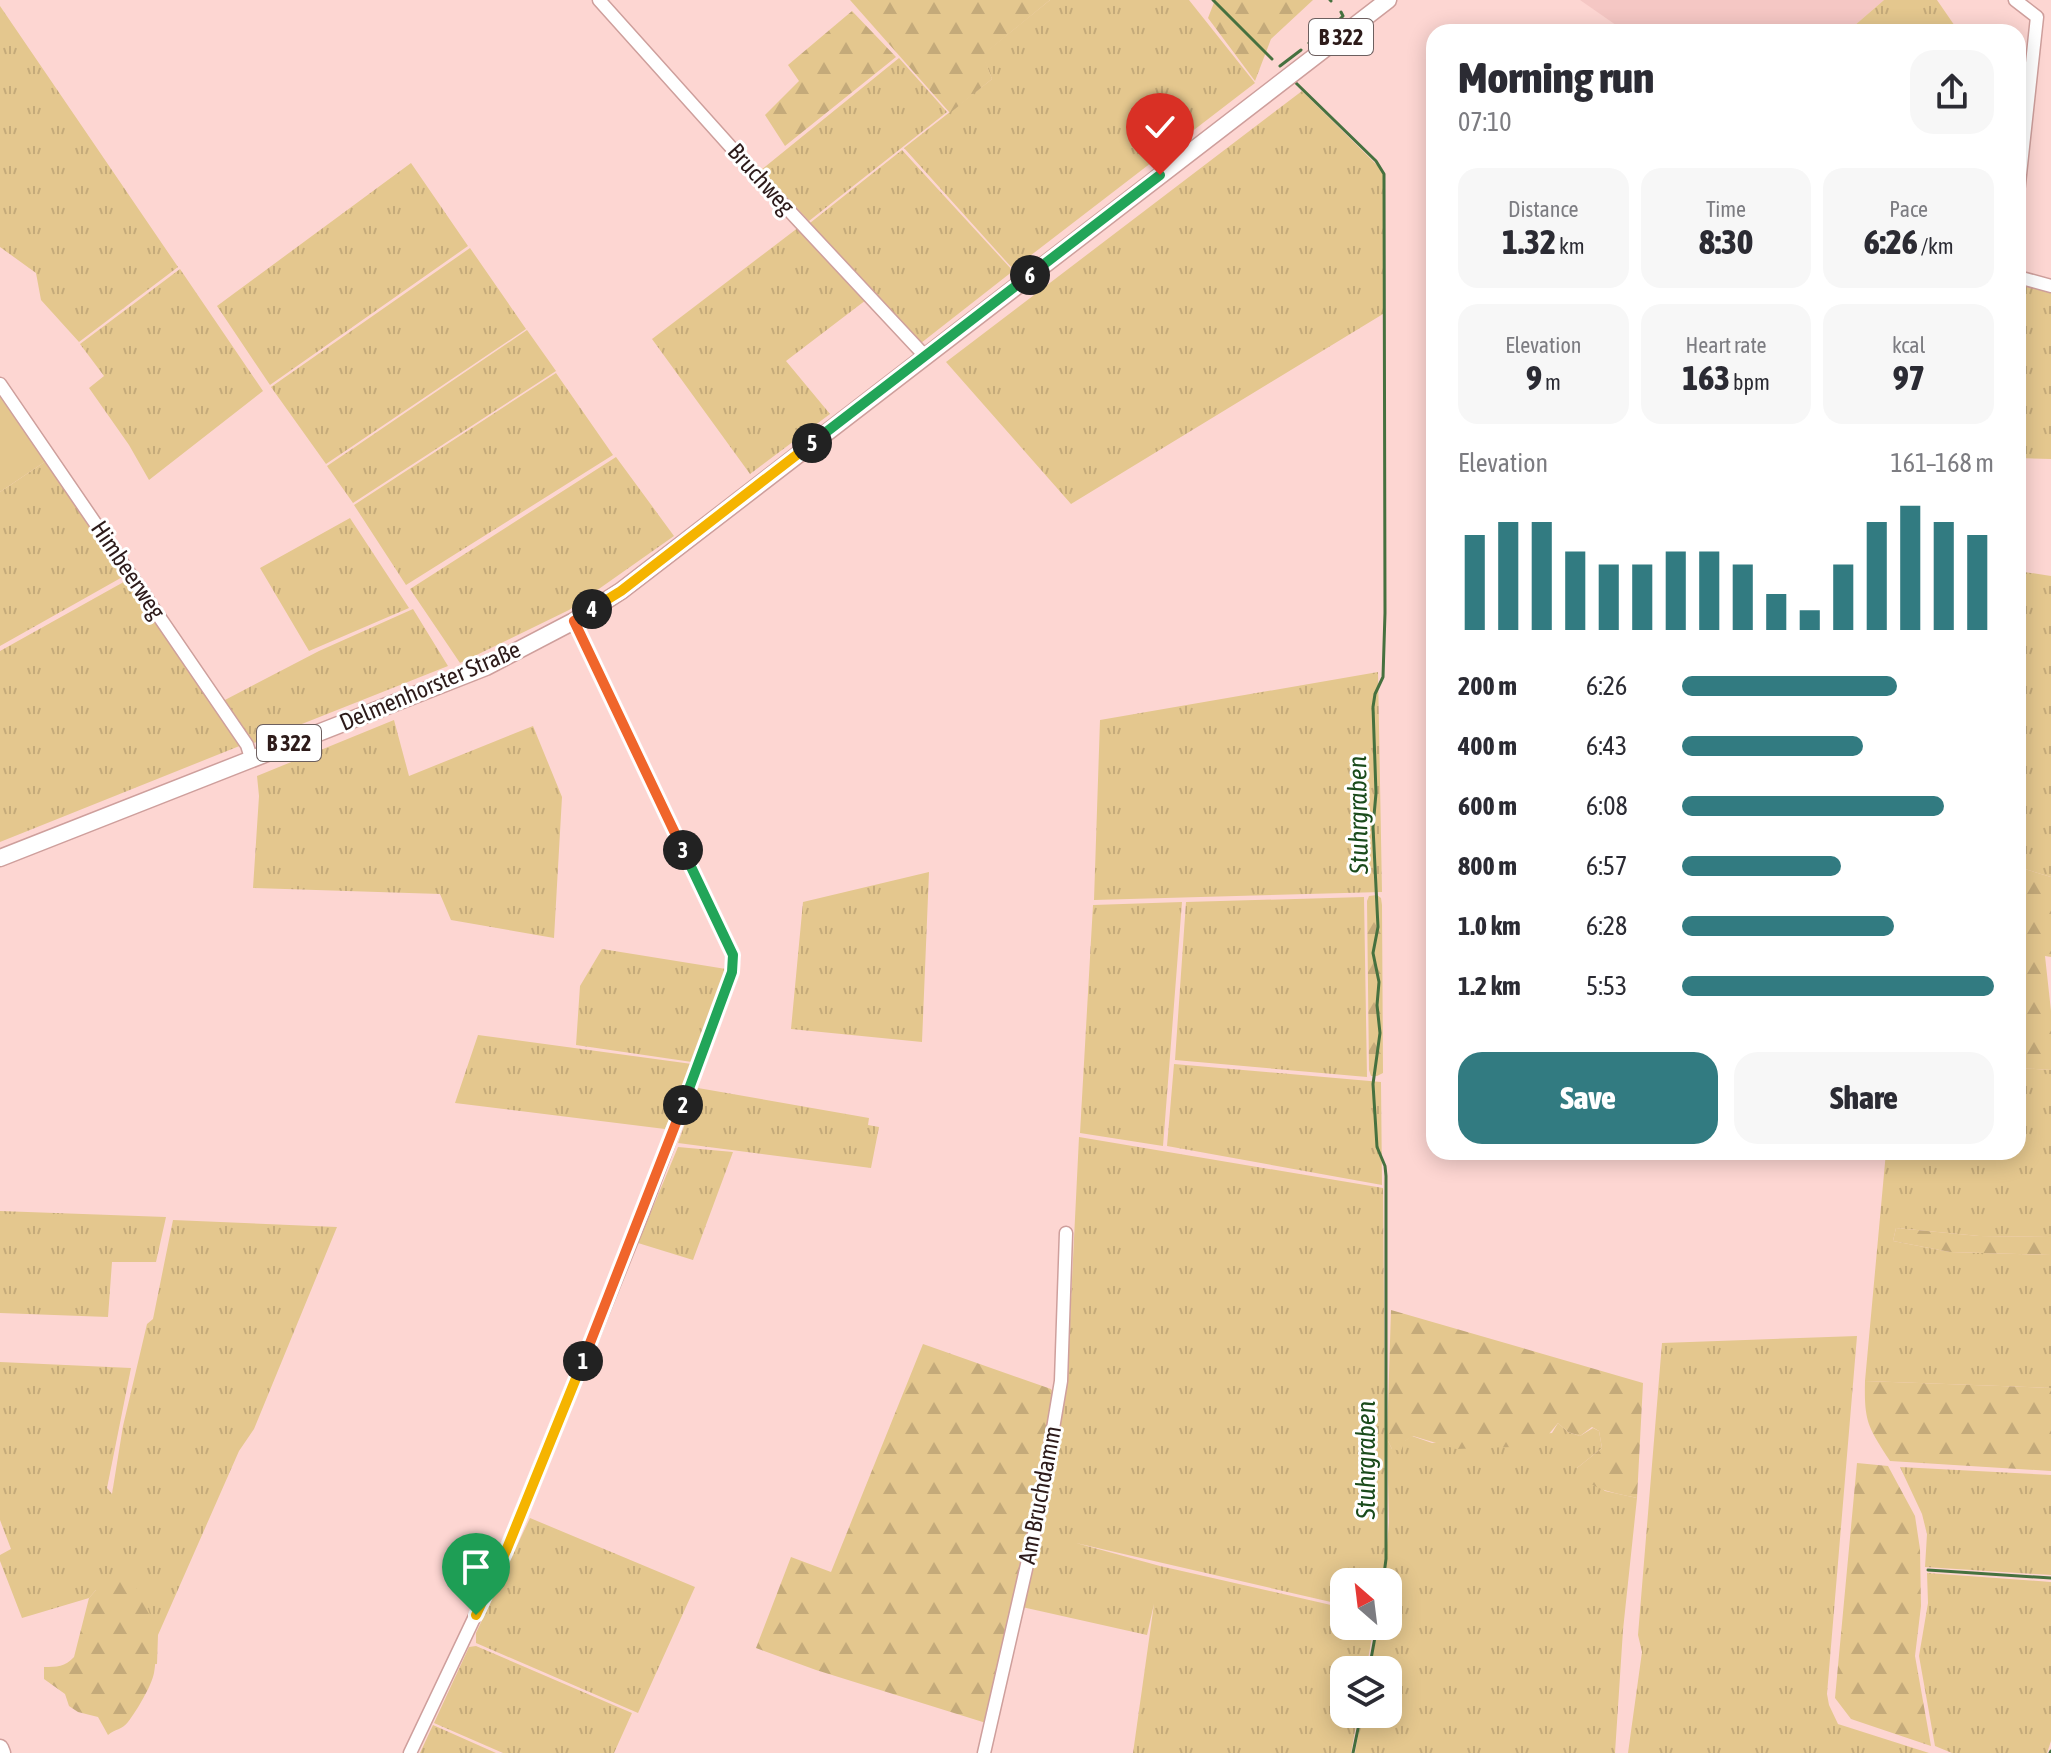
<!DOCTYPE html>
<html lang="en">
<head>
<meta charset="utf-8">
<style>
  body { margin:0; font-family:"Asap Condensed",sans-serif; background:#f7f7f7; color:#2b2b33; height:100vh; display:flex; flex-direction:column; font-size:30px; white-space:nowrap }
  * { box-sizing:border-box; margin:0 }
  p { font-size:26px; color:#7c7c81 }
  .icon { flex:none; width:44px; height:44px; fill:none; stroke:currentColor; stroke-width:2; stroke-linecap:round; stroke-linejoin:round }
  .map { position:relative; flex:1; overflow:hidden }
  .details { position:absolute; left:1426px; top:24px; width:600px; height:1136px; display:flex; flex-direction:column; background:#fff; border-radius:24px; box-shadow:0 4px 20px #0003 }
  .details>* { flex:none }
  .needle { width:52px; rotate:332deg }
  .controls { position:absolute; left:1330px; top:1568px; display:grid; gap:16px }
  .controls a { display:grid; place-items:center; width:72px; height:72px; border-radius:16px; background:#fff; box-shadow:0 4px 20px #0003; font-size:40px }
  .pin { position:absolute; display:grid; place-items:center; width:68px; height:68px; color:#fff; margin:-82px -34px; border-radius:50% 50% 50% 0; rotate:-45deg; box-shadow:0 0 8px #0007 }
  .pin .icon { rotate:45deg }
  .km { position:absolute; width:40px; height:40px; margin:-20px; border-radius:50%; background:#222; color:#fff; font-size:22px; line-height:40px; text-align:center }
  .round { display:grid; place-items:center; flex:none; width:84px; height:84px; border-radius:24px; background:#f7f7f7 }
  .overview { display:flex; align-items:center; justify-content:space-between; height:136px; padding:0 32px }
  h1 { font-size:44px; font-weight:800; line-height:60px }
  .figures { display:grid; grid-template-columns:repeat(3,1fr); gap:12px; height:136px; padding:8px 32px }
  .figures div { display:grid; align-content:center; border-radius:20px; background:#f7f7f7; text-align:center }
  .figures b { font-size:34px; font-weight:800 }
  .figures small { font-size:22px; font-weight:400 }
  .figures p { font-size:22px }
  .chart { height:224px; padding:16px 32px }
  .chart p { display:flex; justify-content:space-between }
  .chart svg { width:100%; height:144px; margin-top:8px; stroke:#327b81; stroke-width:6 }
  .action { display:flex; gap:16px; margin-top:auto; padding:16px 32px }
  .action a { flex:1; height:92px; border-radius:24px; background:#327b81; color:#fff; font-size:32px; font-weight:800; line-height:92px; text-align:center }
  .action a+a { background:#f7f7f7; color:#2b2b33 }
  ul { padding:0 32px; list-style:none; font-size:26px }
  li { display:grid; grid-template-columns:128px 96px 1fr; align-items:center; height:60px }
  li i { height:20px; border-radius:10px; background:#327b81 }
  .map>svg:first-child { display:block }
</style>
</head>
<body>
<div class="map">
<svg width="2051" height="1753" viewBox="0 0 2051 1753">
  <defs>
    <pattern id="grass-tufts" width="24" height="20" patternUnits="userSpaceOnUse" patternTransform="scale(2)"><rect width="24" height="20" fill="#e4c78e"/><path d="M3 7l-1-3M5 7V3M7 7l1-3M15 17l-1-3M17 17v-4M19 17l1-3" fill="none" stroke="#c4aa7a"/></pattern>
    <pattern id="forest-firs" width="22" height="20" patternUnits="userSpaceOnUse" patternTransform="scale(2)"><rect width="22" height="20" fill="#e4c78e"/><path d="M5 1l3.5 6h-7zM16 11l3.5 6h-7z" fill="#c4aa7a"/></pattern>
  </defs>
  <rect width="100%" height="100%" fill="#fdd6d2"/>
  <path fill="#f5c7c4" d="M1580 0H1884L1847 32H1626Z"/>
  <path fill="url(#grass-tufts)" d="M1050 0H1189L1255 83 1013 269 904 148 992 79 982 55Z
    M1884 0H1937L1959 32H1847Z
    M0 6 178 267 79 342 41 300 36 273 0 247Z
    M899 58 947 112 809 221 761 170Z
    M1302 91 1383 171V314L1071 504 946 362Z
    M902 150 1013 271 921 343 810 223Z
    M411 163 468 246 270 385 217 306Z
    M799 227 866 300 786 361 830 414 750 474 652 339Z
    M470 248 526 329 326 464 271 387Z
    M180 269 263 391 149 480 129 445 89 388 104 376 80 344Z
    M2018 283 2051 293V459L2018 458Z
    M527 330 556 371 353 503 327 466Z
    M556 373 613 455 406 585 354 505Z
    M616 457 674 536 569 610 460 663 410 589Z
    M46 461 126 575 0 646V492Z
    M350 518 409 608 309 651 260 568Z
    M2018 571 2051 576V877L2018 867Z
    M129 579 242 745 0 842V651Z
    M413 609 448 666 254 743 223 701 319 651Z
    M1378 672 1382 892 1094 900 1100 720Z
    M394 720 409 776 533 726 562 797 554 938 451 920 440 894 253 888 259 796 257 776Z
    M929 872 922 1042 791 1029 803 902Z
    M1364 897 1367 1077 1175 1060 1186 902Z
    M1182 902 1163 1146 1080 1133 1093 905Z
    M602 949 726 969 692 1062 576 1045 580 986Z
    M478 1035 692 1064 665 1129 455 1103Z
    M1174 1064 1381 1082 1382 1185 1167 1146Z
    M2018 1068 2051 1070V1237L1979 1236 1896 1228 1893 1241 1950 1252 2051 1255V1388L1865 1381 1886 1152H2018Z
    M698 1088 869 1118 868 1125 879 1127 871 1168 678 1143Z
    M1079 1137 1383 1188 1386 1559 1382 1582H1344V1605L1076 1543 1160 1566 1344 1608V1626H1374L1366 1670H1344V1714H1358L1351 1753H1133L1154 1604 1147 1635 1022 1607 1057 1449 1067 1381Z
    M678 1147 733 1152 693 1260 638 1243Z
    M0 1211 166 1217 156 1262H112L108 1317 0 1313Z
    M173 1220 337 1227 254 1429 239 1451 158 1635 157 1664H154V1638L96 1590 89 1598 22 1618 0 1561V1555L11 1549 0 1520V1362L131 1368 107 1488 112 1494 123 1426 147 1324 153 1319Z
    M1857 1336 1827 1694 1829 1705 1838 1724 1929 1753H1628L1642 1652 1638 1635 1662 1343Z
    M1558 1423 1568 1432 1580 1436 1593 1428 1599 1431 1602 1448 1577 1468 1605 1491 1637 1498 1623 1630 1615 1753H1355L1362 1714H1388V1670H1370L1378 1626H1388V1582H1384L1389 1522 1387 1439 1392 1449 1412 1436 1432 1443 1552 1433Z
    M1900 1467 2051 1475V1575L1925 1567 1927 1534 1922 1514Z
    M530 1518 695 1587 638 1713 476 1643V1633Z
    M1927 1573 2051 1582V1741L2047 1753H1952L1935 1746 1919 1656 1928 1603Z
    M476 1646 632 1713 614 1753H503L434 1723 469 1647Z
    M433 1725 496 1753H420Z"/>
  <path fill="url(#forest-firs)" d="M850 0H1050L983 55 992 79 950 113Z
    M1215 0H1313L1271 39 1255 81 1208 18Z
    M852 11 896 57 785 146 765 115 799 81 788 65Z
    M2018 867 2051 877V957L2045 956 2051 1011V1070L2018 1068Z
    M1377 895 1381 898 1382 905 1383 1073 1377 1076H1371L1369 1070 1367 901 1369 896Z
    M1896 1228 1979 1236 2051 1237V1255L1950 1252 1893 1241Z
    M1391 1310 1643 1383 1637 1498C1616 1493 1586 1490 1577 1468L1602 1448 1599 1431 1592 1427 1580 1436 1568 1432 1558 1423 1539 1446 1456 1449 1413 1436 1405 1441 1401 1451 1392 1449 1387 1439Z
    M923 1344 1051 1389 1055 1396 1031 1534 986 1723 816 1670 756 1648 791 1557 831 1572Z
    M1865 1381 2051 1388V1471L1890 1461C1868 1427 1864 1422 1865 1381Z
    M1857 1463 1888 1466 1915 1516 1920 1549 1921 1606 1915 1656 1931 1746 1851 1719 1835 1698Z
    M125 1576C151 1597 160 1639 154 1673 151 1687 137 1710 128 1722 122 1730 115 1729 108 1735L98 1717 78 1712 69 1706 65 1694 44 1679V1667C57 1667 65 1667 74 1657L89 1598 96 1590 98 1583 111 1577Z"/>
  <path fill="#e4c78e" d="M0 392 46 461 0 492Z"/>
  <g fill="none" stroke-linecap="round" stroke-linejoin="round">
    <path stroke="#46713f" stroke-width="3" d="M1213 0 1272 59
      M1330 0 1331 1
      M1309 43 1339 20 1343 16 1341 12
      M1280 66 1301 50
      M1296 83 1376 161 1384 174 1385 613 1383 677 1375 694 1373 707 1376 793 1373 827 1378 927 1373 953 1379 982 1377 1005 1380 1033 1373 1084 1377 1147 1385 1166 1386 1176V1559L1383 1582
      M1928 1570 2051 1578
      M1369 1670 1377 1626
      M1353 1753 1361 1714
      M2050 1753 2051 1751"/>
    <g stroke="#ce9f9c" stroke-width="15">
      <path id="minor" d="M599 0 755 174 925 356
        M2015 0 2037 17 2018 193
        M2018 277 2051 286
        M0 384 247 745 251 758
        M410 1753 506 1551 644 1210 732 972 733 955 574 621
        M984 1753 1039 1512 1061 1381 1066 1233"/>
    </g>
    <g stroke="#ce9f9c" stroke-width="19">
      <path id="major" d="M0 858 486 667 574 621 621 591 677 548 1388 0
        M0 1748 2 1753"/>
    </g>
    <use href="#minor" stroke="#fff" stroke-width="12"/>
    <use href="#major" stroke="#fff" stroke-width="16"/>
  </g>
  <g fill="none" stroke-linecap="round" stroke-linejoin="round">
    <g stroke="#fff" stroke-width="16">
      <path id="split-1" d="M476 1615 506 1551 583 1361"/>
    </g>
    <g stroke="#fff" stroke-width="16">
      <path id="split-2" d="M583 1361 683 1105"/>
    </g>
    <g stroke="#fff" stroke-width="16">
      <path id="split-3" d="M683 850 733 955 732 972 683 1105"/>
    </g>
    <g stroke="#fff" stroke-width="16">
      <path id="split-4" d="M592 609 574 621 683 850"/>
    </g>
    <g stroke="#fff" stroke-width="16">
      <path id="split-5" d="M592 609 621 591 812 443"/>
    </g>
    <g stroke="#fff" stroke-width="16">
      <path id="split-6" d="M812 443 1030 275"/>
    </g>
    <g stroke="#fff" stroke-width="16">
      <path id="split-7" d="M1030 275 1160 175"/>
    </g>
    <use href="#split-1" stroke="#f5b400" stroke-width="10"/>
    <use href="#split-2" stroke="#f0652b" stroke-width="10"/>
    <use href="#split-3" stroke="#22a559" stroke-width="10"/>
    <use href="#split-4" stroke="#f0652b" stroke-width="10"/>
    <use href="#split-5" stroke="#f5b400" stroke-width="10"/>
    <use href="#split-6" stroke="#22a559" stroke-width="10"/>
    <use href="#split-7" stroke="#22a559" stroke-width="10"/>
  </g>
  <g text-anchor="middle" stroke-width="6" stroke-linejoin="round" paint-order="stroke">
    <g fill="#fff" stroke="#6c5f5f" stroke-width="2">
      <rect x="1309" y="19" width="64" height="36" rx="6"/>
      <rect x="257" y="725" width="64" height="36" rx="6"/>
    </g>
    <g font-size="22" font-weight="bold" fill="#2d1b1a">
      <text x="1341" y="45">B 322</text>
      <text x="289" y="751">B 322</text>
    </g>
    <g font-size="24" fill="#2d1b1a" stroke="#fff">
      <text transform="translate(761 179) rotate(48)" y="8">Bruchweg</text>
      <text transform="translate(128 570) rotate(56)" y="8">Himbeerweg</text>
      <text transform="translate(430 686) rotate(-23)" y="8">Delmenhorster Straße</text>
      <text transform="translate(1040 1495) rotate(-79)" y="8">Am Bruchdamm</text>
    </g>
    <g font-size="26" font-style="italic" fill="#1a4b1b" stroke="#fff">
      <text transform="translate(1358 815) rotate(-91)" y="9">Stuhrgraben</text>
      <text transform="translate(1366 1460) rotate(-90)" y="9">Stuhrgraben</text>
    </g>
  </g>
</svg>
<div class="controls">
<a><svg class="needle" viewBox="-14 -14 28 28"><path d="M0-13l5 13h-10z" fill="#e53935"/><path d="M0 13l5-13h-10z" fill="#7c7c81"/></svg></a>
<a><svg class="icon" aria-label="layers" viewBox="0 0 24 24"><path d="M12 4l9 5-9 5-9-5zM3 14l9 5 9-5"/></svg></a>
</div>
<div class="pin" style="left:476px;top:1615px;background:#1e9e55"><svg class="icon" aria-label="arrive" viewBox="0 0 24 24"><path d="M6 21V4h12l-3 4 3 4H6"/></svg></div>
<div class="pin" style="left:1160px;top:175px;background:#d93025"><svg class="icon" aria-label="check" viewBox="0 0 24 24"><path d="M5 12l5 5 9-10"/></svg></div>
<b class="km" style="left:583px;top:1361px">1</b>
<b class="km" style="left:683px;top:1105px">2</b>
<b class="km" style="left:683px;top:850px">3</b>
<b class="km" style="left:592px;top:609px">4</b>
<b class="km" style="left:812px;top:443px">5</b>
<b class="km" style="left:1030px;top:275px">6</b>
<section class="details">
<div class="overview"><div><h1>Morning run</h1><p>07:10</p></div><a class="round"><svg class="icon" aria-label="share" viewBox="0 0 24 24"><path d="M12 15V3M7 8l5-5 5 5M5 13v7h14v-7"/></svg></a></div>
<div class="figures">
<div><p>Distance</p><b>1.32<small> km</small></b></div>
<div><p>Time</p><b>8:30</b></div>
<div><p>Pace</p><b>6:26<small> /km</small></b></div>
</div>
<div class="figures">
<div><p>Elevation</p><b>9<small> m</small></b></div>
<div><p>Heart rate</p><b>163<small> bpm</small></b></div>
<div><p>kcal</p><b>97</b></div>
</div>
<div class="chart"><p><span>Elevation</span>161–168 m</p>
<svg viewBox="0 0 160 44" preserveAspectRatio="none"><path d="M5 44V15M15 44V11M25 44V11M35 44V20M45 44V24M55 44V24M65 44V20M75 44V20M85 44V24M95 44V33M105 44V38M115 44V24M125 44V11M135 44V6M145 44V11M155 44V15"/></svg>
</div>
<ul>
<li><b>200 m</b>6:26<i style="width:69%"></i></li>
<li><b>400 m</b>6:43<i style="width:58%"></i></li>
<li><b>600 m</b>6:08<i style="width:84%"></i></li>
<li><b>800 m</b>6:57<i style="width:51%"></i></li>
<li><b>1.0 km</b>6:28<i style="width:68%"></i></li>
<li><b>1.2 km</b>5:53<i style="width:100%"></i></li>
</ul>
<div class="action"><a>Save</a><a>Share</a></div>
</section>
</div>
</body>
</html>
